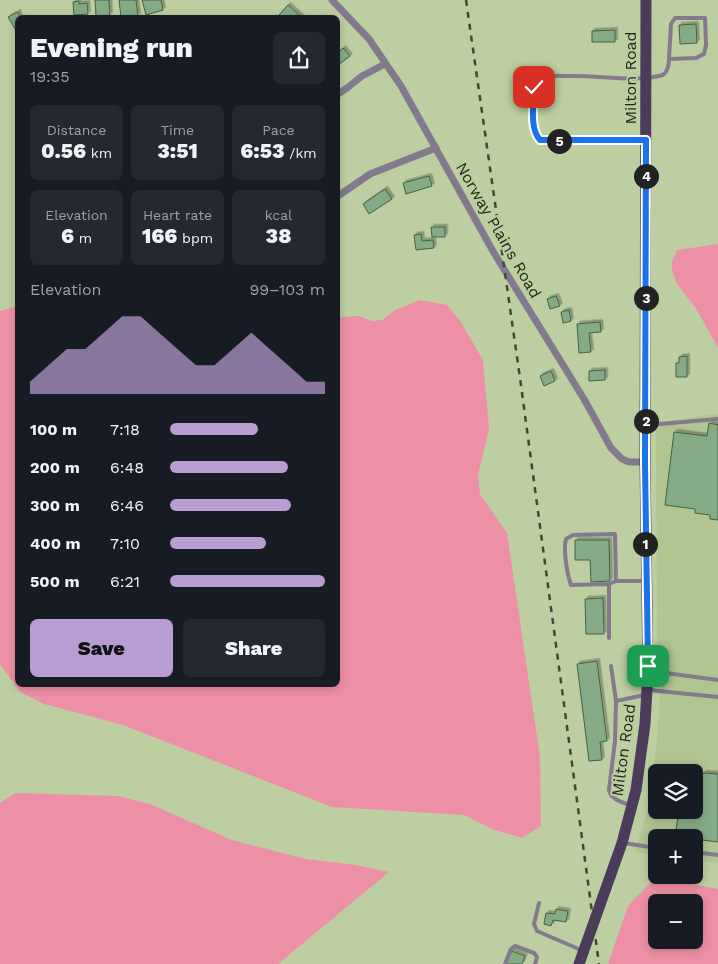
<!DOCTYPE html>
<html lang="en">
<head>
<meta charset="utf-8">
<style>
  body { margin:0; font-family:"Work Sans",sans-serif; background:#242831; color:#f1f3f6; height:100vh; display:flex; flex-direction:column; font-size:19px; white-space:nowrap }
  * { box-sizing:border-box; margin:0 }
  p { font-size:16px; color:#9ea1a6 }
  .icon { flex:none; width:28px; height:28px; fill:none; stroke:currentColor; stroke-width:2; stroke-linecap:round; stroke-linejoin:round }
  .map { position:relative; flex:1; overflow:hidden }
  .details { position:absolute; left:15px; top:15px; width:325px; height:672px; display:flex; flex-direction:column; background:#171b24; border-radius:8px; box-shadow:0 2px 8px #0003 }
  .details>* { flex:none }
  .controls { position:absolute; left:648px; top:764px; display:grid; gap:10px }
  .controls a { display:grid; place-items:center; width:55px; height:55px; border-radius:8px; background:#171b24; box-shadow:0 2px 8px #0003; font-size:25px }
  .pin { position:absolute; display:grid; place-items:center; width:42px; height:42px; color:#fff; margin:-21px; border-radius:10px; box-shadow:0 2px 8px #0006 }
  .km { position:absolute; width:25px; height:25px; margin:-12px; border-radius:50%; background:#222; color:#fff; font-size:14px; line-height:25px; text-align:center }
  .round { display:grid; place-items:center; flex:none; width:52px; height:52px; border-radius:8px; background:#242831 }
  .overview { display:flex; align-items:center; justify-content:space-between; height:85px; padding:0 15px }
  h1 { font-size:28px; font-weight:800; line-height:38px }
  .figures { display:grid; grid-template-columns:repeat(3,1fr); gap:8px; height:85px; padding:5px 15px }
  .figures div { display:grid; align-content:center; border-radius:8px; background:#242831; text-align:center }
  .figures b { font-size:21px; font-weight:800 }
  .figures small { font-size:14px; font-weight:400 }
  .figures p { font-size:14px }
  .chart { height:140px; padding:10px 15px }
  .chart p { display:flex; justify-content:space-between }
  .chart svg { width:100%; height:90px; margin-top:5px; fill:#b89dd3; opacity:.7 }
  .cta { display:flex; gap:10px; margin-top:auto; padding:10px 15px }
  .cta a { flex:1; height:58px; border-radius:8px; background:#b89dd3; color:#111; font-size:20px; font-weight:800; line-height:58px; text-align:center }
  .cta a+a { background:#242831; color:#f1f3f6 }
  ul { padding:0 15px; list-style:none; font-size:16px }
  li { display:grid; grid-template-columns:80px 60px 1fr; align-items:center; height:38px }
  li i { height:12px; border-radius:6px; background:#b89dd3 }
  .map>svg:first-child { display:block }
</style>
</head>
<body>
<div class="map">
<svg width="718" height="964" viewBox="0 0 718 964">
  <defs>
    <filter id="shadow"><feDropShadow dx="2.5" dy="-2.5" stdDeviation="0" flood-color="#0004"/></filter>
  </defs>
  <rect width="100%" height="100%" fill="#bdcfa1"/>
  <path fill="#b0c590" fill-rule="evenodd" d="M711 414 718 415V863L694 860V838H656V855L635 852 650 800 657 738 662 664 657 650 656 419 663 422ZM656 772H694V810H656Z"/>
  <path fill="#ee90a5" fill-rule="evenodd" d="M718 244V348L697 310 677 284 672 270V261L677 250Z
    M420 300 447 305 459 319 483 360 489 429 478 475 480 494 507 533 540 757 541 826 522 838 492 829 464 815 332 807 123 725 44 704 20 692 0 664V311L17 306 18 685H338V317L359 316 372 321 382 320 395 310Z
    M15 793 118 796 150 804 232 840 306 859 356 865 389 872 278 964H0V803Z
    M656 877 718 889V964H608L628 906ZM656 902H694V940H656Z"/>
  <path fill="#85aa86" stroke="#406241" filter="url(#shadow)" d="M95 0H109L110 15 96 16Z
    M119 0H136L138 16 121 17Z
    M142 0H161L163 10 146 15Z
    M79 1V4L87 3 88 14 74 15 73 2Z
    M288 5 302 18H281L279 15Z
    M18 12 20 18H18V28L15 29 8 17Z
    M696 24 697 43 680 44 679 25Z
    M615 30V42H592V31Z
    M343 48 350 56 338 65V53Z
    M429 176 432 186 406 194 403 183Z
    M385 189 392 199 369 214 363 204Z
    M431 227H445V237H432Z
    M421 234 422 241 433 240 434 248 416 250 414 235Z
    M556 296 560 306 550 309 547 299Z
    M569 310 571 321 563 323 561 312Z
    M600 322 601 332 589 333 591 352 579 353 577 324Z
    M687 356V377H676V363H679V357Z
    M605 370V380L589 381V371Z
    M551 371 555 381 544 386 540 376Z
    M709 423 718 425V520L710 519V515L695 513V509L665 505 674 432 707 436Z
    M575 540H609L610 581 591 582 590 560H575Z
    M603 598 604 634H586L585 599Z
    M597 661 607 741 600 742 602 760 589 761 577 664Z
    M704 773 718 774V842L694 839V838L675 837 679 810H694V776H700Z
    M556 909 568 911 566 922 553 920 551 926 544 924 546 913 555 914Z
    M511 951 525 956 522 964H506Z"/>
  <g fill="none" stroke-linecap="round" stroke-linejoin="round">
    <path stroke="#837a8d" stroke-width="4" d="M645 140H540C529 128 534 103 534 87 537 83 540 79 546 77 553 75 562 76 569 76 600 75 633 83 663 75 668 71 669 65 669 59L671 24 675 18H705L706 45 704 54 696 58 669 59
      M648 425 718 419
      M616 581 615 534 573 535 566 539C563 549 567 574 571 585L609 584 616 581H646
      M609 584V638
      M611 666 616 701
      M651 671 718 680
      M649 690 718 697
      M631 806C623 802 611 800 609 790L615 741 616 701 645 695
      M624 843 656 848
      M694 852 718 855
      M539 903 534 924 537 931 581 950
      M505 964 511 949 515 946 534 953 537 957 535 964"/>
    <path stroke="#837a8d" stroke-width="7" d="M332 0 369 39 401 86 494 253 584 399 611 448 622 459 629 462H645
      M338 94 347 88 362 76 385 64
      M338 196 370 174 436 148"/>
    <path stroke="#4b3c5c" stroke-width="11" d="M579 964 622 843 636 790 645 724 648 671 645 462 646 0"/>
    <path stroke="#404931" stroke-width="2.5" stroke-dasharray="6 6" stroke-linecap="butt" d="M466 0 520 378 599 964"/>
  </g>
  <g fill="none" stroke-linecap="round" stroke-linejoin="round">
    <g stroke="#fff" stroke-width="10">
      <path id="route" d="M534 87C534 103 529 128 540 140H646L645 462 648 666"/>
    </g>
    <use href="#route" stroke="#1a73e8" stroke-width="6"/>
  </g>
  <g text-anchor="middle" stroke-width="4" stroke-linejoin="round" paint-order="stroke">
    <g font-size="16" fill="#1e2513" stroke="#bdcfa1">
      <text transform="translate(630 78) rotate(-90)" y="6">Milton Road</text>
      <text transform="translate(499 230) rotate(60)" y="6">Norway Plains Road</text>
      <text transform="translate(623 750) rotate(-82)" y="6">Milton Road</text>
    </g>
  </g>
</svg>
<div class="controls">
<a><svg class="icon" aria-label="layers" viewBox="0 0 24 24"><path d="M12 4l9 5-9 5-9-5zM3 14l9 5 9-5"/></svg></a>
<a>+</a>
<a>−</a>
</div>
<div class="pin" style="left:648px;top:666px;background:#1e9e55"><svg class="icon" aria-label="arrive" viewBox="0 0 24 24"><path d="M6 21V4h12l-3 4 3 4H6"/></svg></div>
<div class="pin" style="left:534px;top:87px;background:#d93025"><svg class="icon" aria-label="check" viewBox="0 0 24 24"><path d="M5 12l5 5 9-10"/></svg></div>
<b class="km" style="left:645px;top:544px">1</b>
<b class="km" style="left:646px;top:421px">2</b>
<b class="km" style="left:646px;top:298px">3</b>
<b class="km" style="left:646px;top:176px">4</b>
<b class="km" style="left:559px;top:141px">5</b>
<section class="details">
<div class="overview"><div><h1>Evening run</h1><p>19:35</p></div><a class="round"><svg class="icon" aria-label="share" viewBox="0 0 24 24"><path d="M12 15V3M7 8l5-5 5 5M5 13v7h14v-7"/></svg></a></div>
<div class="figures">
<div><p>Distance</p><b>0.56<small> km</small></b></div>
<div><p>Time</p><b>3:51</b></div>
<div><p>Pace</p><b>6:53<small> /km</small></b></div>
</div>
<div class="figures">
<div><p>Elevation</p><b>6<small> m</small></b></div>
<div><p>Heart rate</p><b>166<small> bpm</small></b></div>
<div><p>kcal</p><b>38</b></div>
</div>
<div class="chart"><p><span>Elevation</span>99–103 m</p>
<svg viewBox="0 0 160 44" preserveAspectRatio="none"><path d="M0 44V38L10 30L20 22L30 22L40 14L50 6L60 6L70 14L80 22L90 30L100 30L110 22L120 14L130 22L140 30L150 38L160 38V44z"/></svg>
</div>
<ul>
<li><b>100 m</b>7:18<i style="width:57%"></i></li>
<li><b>200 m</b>6:48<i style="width:76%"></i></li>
<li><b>300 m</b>6:46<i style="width:78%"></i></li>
<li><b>400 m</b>7:10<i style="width:62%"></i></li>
<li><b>500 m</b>6:21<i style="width:100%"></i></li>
</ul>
<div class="cta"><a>Save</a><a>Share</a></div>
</section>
</div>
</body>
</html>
